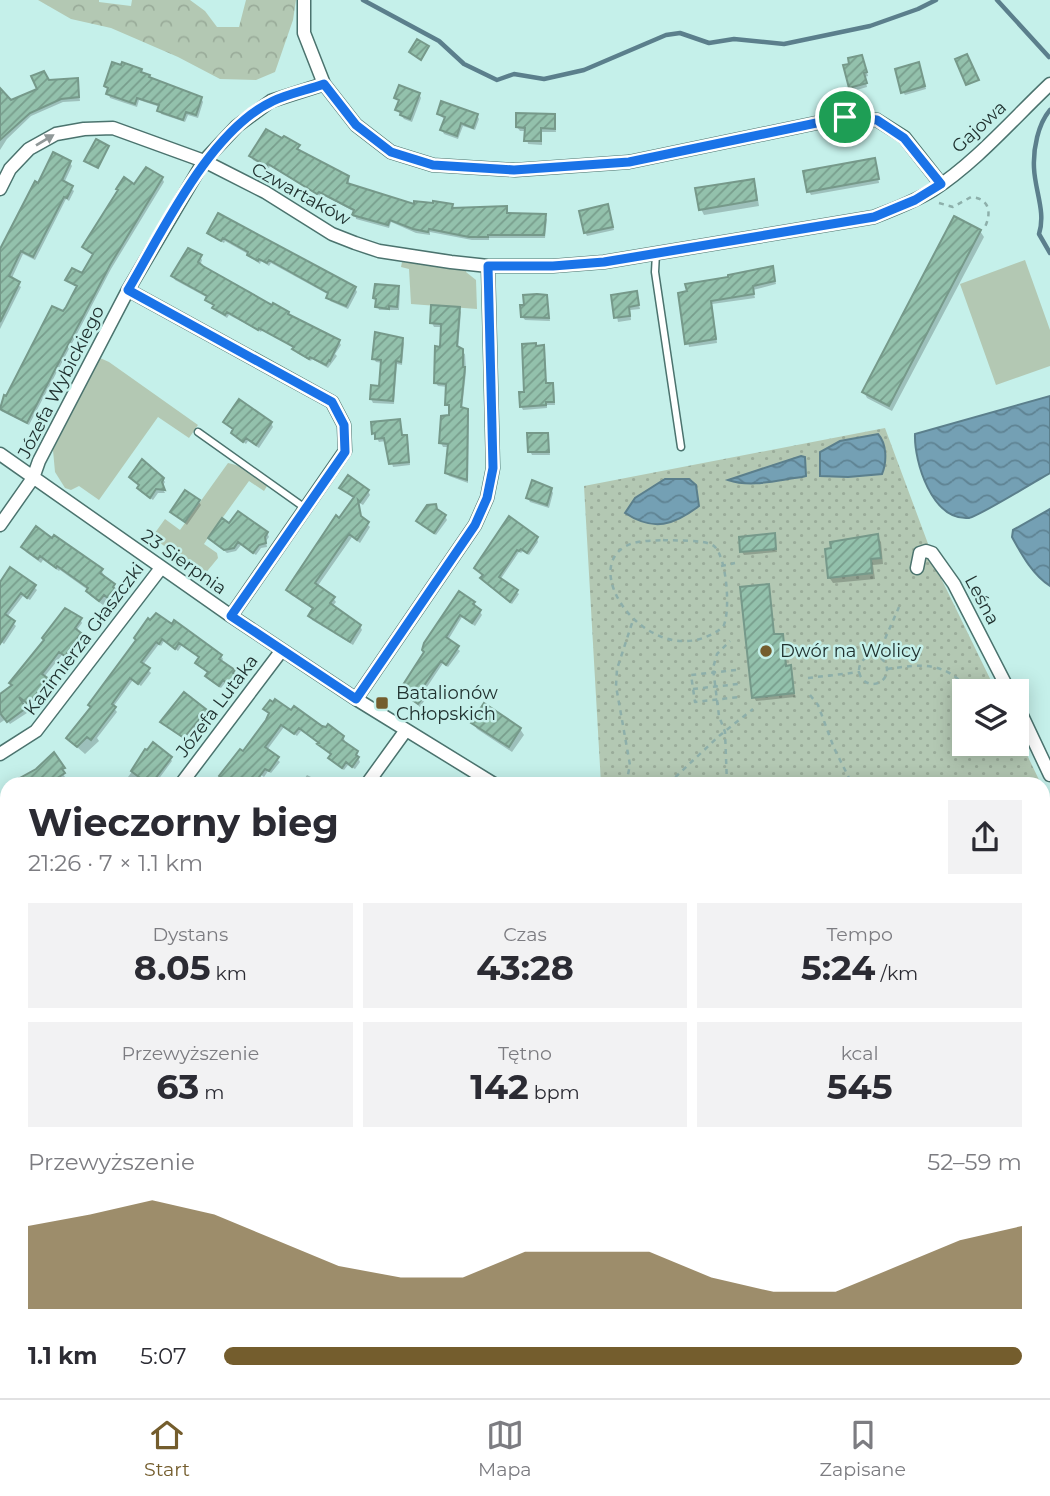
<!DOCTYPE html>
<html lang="pl">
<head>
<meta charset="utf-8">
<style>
  body { margin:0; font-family:Montserrat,sans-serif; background:#f2f2f3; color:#2b2b33; height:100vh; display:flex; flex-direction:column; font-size:26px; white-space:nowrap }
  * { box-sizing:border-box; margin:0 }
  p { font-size:23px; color:#7c7c81 }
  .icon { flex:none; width:38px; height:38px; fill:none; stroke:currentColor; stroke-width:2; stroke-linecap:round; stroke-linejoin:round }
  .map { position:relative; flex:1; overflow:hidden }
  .details { position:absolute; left:0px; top:777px; width:1050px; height:621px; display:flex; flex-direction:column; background:#fff; border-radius:21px 21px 0 0; box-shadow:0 4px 18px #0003 }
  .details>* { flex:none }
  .buttons { position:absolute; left:952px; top:679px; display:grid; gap:14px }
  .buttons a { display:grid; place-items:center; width:77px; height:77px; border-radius:0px; background:#fff; box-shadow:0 4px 18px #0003; font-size:35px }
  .pin { position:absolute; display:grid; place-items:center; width:60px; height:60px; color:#fff; margin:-30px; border:4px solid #fff; border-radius:50%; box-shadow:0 2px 7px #0007 }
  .round { display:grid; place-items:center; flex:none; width:74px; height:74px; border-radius:0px; background:#f2f2f3 }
  .head { display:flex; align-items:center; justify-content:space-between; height:119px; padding:0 28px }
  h1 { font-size:38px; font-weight:700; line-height:52px }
  .figures { display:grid; grid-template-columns:repeat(3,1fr); gap:10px; height:119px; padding:7px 28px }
  .figures div { display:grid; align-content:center; border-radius:0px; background:#f2f2f3; text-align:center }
  .figures b { font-size:35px; font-weight:700 }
  .figures small { font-size:19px; font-weight:400 }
  .figures p { font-size:19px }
  .chart { height:196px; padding:14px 28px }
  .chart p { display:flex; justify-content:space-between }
  .chart svg { width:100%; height:126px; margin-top:7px; fill:#745d2d; opacity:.7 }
  ul { padding:0 28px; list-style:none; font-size:23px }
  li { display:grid; grid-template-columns:112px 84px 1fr; align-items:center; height:52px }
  li i { height:18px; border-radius:9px; background:#745d2d }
  .tab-bar { display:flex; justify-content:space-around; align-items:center; height:98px; border-top:2px solid #e1e1e2; background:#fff; font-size:19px; color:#7c7c81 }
  .tab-bar a { display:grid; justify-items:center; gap:4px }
  .tab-bar .active { color:#745d2d }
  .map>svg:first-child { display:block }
</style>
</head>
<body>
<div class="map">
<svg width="1050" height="1398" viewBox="0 0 1050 1398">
  <defs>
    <pattern id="forest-crowns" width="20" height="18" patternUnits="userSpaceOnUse" patternTransform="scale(1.75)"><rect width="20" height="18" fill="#b3c8b3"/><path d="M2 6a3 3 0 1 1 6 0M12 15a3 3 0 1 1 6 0" fill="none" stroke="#9aac9a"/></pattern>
    <pattern id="park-dots" width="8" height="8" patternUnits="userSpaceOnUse" patternTransform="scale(1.75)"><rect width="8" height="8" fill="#b3c8b3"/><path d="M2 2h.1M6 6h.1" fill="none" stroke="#9aac9a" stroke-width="1.8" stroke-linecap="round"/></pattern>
    <pattern id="water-waves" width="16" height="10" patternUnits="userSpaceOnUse" patternTransform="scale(1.75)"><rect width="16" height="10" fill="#74a0b4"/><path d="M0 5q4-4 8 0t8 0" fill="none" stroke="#5f8393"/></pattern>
    <pattern id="building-hatch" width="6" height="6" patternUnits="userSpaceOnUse" patternTransform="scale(1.75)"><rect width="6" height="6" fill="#93c1ac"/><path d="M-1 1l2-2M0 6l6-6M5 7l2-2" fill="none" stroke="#789d8c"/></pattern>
  </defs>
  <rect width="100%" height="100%" fill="#c5f0ea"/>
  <path fill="#b3c8b3" d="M1025 260 1050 330V366L996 385 960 284Z
    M402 262 467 268 466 272 476 280 477 309 411 304 409 269 401 267Z
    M100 358 109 362 198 425 189 438 158 417 99 500 79 486 71 490 65 488 55 472 53 450Z
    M228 463C241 465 258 476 267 486L264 491 249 481 208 538 204 544 217 553 218 558 204 575 152 537 165 519 180 530Z"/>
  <path fill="url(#forest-crowns)" d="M38 0H99V2L131 6 132 0H190L205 11 217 27H239L246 0H296L293 20 275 72 256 80 220 79 178 57 111 28 71 19Z
    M170 1391H271L256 1398H155Z"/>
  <path fill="url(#park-dots)" d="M885 428 940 576 996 691H964V744H1017V734L1041 784H601L584 486Z
    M286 1391H377L379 1398H271Z"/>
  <path fill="url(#water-waves)" stroke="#5b7f8c" stroke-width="2" d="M1050 396V473C1036 481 979 516 969 518 932 521 914 462 915 434Z
    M878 434C887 444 887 462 882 474L848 477 820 476V452L840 441Z
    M801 456 805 457 806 476 802 477C777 480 752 488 728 480Z
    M665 479H689L696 485 699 506C674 525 654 532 625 513L635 498Z
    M1050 509V586C1032 574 1022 555 1012 537L1013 530Z"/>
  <path fill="#0003" d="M863 60 868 76 865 77 867 87 853 91 845 67Z
    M920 68 926 89 905 95 903 92Z
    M140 70 151 80 201 98 203 102 198 118 188 115 185 122 161 114 160 107 139 100 137 107 110 98 106 86Z
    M77 80 80 101 63 102 31 116 7 139 0 150V98L11 102 39 90 48 82Z
    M419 94 421 98 412 122 404 119 397 110 400 102 396 98Z
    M438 114 477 115 479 119 475 130 463 126 458 139 444 134 442 130 446 120Z
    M554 116 556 132H542V145L528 144 526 131H520L517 127Z
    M299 147V152L347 177 349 181 348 186 415 207 452 205 455 210 506 208 508 215 544 216 547 219 545 238H489V240H472L430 232V235L416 233 391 222 389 228 356 219 355 212 321 194 320 196 270 166 269 168 253 160 251 156Z
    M70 163 72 166 64 183 74 191 69 201 66 199 35 260 23 254 11 280 21 287 0 329V253L39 185Z
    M876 164 879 183 811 195 809 191Z
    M162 178 164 182 111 269 29 425 1 411 0 406 4 397 7 398 78 288 67 280 82 276 94 256 84 247 135 186Z
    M753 181 756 187 759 206 704 215 701 209Z
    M608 206 614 230 587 236 585 232Z
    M218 215 355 288 357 292 348 309 330 301 329 295 271 263 269 266 261 261 260 264 251 258 248 254 225 241 224 243 211 236 209 233Z
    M980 231 984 237 892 411 867 398 864 392Z
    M200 257 202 260 200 266 273 307 288 313 291 318 339 342 341 345 335 354 337 356 328 368 312 359 311 361 297 353 295 348 262 330 261 332 229 315 227 318 216 311 215 307 207 300 208 298 175 280 173 276Z
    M772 268 776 284 753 290 755 298 712 304 717 343 689 347 680 294Z
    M398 287 400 291 399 310H379L375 298Z
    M636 293 640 309 630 310 631 320 618 322 613 296Z
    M546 296 550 321 525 320 522 316 526 307Z
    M459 309 461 312 458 349 465 354 466 372 462 409 469 414 468 483 449 476 447 473 449 447H443L441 443 451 417V408L447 404 448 387 438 386 436 383 443 327H434L432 323Z
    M402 339 404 343 402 365 397 364 394 404 373 403 371 399 381 388 383 363 376 362 374 359Z
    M542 347 545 351 546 385 552 384 554 388 555 405H547V408L523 410 521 406Z
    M399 421 402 437H406L408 440 410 465 393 467 386 441 379 442 374 433Z
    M225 422 271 423 273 427 259 448 248 441 246 444 235 436 234 431Z
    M547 435 550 455H532L530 451Z
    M142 461 156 471 165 482 162 487 165 493H158L153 500 141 492 139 489 140 486 131 477Z
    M341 488 368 491 370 495 363 505 358 502 362 519 370 527 360 543 352 537 317 587 333 598 336 602 332 607 360 626 362 630 353 645 312 620 310 616 314 610 290 594 288 590 354 499Z
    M551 489 553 493 549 508 530 502 528 498Z
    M199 502 201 505 187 525 172 512Z
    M445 516 447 520 436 535 418 521Z
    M229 526 267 533 269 537 266 541 267 547 261 548 256 555 241 545 236 551 227 553 210 538Z
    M774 535 777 552 744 555 742 552Z
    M877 536 881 542 883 564 873 565 875 579 833 583 829 577Z
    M537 538 538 542 529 555 523 551 521 553 519 552 500 580 519 594 512 604 484 582V576L476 569Z
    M23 547 101 570 104 575 102 577 114 586 118 596 113 603 107 599 103 605 91 596 88 590 60 570 59 571 43 560 41 563 26 552Z
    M768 586 775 636 782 635 784 639 787 668 790 667 792 671 795 697 756 701 754 697Z
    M34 587 37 590 30 600 23 596 7 617 16 626 4 644 0 641V592Z
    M460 594 474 603 482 615 475 626 462 617 448 640 460 651 448 667 443 663 423 693 427 697 420 707 401 691Z
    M80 619 82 623 76 631 82 638 67 658 62 655 44 677 50 683 31 707 17 695 27 713 10 724 6 719 0 723V696L13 687Z
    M148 621 221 656 223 659 221 662 233 671 236 680 231 687 225 683 221 688 209 680 207 676 209 674 199 666 197 663 201 658 182 645 178 651 164 641 161 646 159 644 143 665 151 673 141 686 133 680 113 707 117 712 97 738 99 741 85 754 70 741 138 641Z
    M265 709 291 712 343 737 345 741 343 743 356 753 360 762 355 769 348 765 344 770 332 761 330 758 332 756 319 743 301 731 297 736 284 727 267 750 280 762 271 773 268 771 264 777 260 774 253 784H217L243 753 270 715Z
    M205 711 207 715 186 741 163 723Z
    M473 723 520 729 524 735 512 752 477 729Z
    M146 752 170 758 172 761 155 784H123Z
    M54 755 65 772 63 774 65 777 55 784H12L37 770Z
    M307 775 315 779 322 784H301Z
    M7 787V797L2 790Z
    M1050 1066V1096L1043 1094V1069Z
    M6 1150 7 1166 4 1167 6 1175 0 1176V1151Z
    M1050 1154V1173L1044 1165Z
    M7 1194V1219L0 1221V1199H3L2 1195Z
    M1047 1231 1050 1237V1259L1046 1261 1050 1267 1043 1272V1234Z
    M385 1391H458L460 1398H387Z"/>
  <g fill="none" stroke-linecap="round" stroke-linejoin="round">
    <path stroke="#5b7f8c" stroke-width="4.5" d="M363 0 439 41 464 64 497 80 514 74 544 79 584 70 666 35 680 33 709 43 734 39 784 44 870 26 918 9 936 0
      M997 0 1049 57
      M1050 110C1038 124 1033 149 1034 168 1035 191 1046 212 1039 234L1050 253"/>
  </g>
  <path fill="url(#building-hatch)" stroke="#76998a" stroke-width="2" d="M417 39 429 46 421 60 409 52Z
    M967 54 979 80 966 85 955 59Z
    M862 55 867 72 864 73 867 83 849 88 843 65 849 64 848 58Z
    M112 62 121 65 122 62 142 69 141 72 150 75 149 77 202 97 196 115 186 112 183 120 157 111 159 105 137 98 135 104 106 94 108 88 104 86Z
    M919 62 925 86 901 93 895 69Z
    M44 71 49 80 78 78 79 97 61 99 30 113 0 140V88L11 100 37 89 31 76Z
    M399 85 420 93 410 119 400 115 401 112 395 110 399 100 394 98Z
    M441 101 478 114 473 128 461 123 457 136 440 130 445 117 437 114Z
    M516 113 555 114V129L541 128V141H524L525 128 516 127Z
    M266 129 282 138 284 136 300 145 297 149 349 176 347 183 414 204V201L433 203V201L453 204 452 208 507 206V213L546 214 544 235H488V237H469L429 229 428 232 413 229 390 220 388 225 352 215 354 210 319 192 317 194 268 164 267 166 249 156Z
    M96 139 109 146 98 168 84 161Z
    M53 152 71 161 62 180 73 186 67 198 64 197 33 257 21 251 9 276 20 282 0 322V249L35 181 38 183Z
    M875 158 879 179 807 192 803 171Z
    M146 167 163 177 110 265 27 423 0 409 4 395 6 396 52 306 63 311 66 307 77 286 65 280 72 268 82 273 93 254 82 247 118 190 116 189 124 177 134 184Z
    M754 179 757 200 699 210 695 188Z
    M608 204 613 227 584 233 579 211Z
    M218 213 356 287 346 306 326 298 328 293 269 260 267 263 259 259 258 261 247 255 248 252 223 238 221 241 207 233Z
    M954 216 981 230 889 406 862 392Z
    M188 248 202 255 198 262 203 266 272 305 273 303 289 312 288 314 340 340 330 361 329 360 326 365 310 357 309 359 292 349 294 347 259 328 258 330 227 312 225 315 212 308 214 305 205 300 207 296 171 276Z
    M773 266 775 281 753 286 754 294 711 301 716 339 685 344 678 293 687 291 685 284 728 277V275Z
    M375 284 399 286 397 307 389 306V309L375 307 376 299 373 298Z
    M637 291 639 305 629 307 630 316 614 318 611 295Z
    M537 294 547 295 549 318 521 317 520 305H524L523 295Z
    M431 305 460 307 457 346 463 349V367H465L461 407 468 409 467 480 445 473 448 444 439 443 441 416 449 415V405H445L446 384 434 383 435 346 440 347 441 324 430 323Z
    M375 332 403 338 401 362 396 361 393 401 370 399 371 385 379 386 381 360 372 359Z
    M536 343V346L544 345 546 383H553L554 402H546V405L520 407 519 392H524L522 344Z
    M239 399 272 422 256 445 246 438 243 442 231 433 233 429 223 422Z
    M400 419 402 435H407L409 462 389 464 384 438 375 439V433L372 434 371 422Z
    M527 433H548L549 452H528Z
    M142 459 164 478 162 482 165 490 156 489 150 498 137 488 139 485 129 477Z
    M348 475 369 490 360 502 358 500 361 516 369 522 357 540 349 534 315 583 335 597 330 603 361 625 350 642 308 616 313 608 286 590 336 515 339 518 354 497 339 488Z
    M532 480 552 488 547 505 526 498Z
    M185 490 200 500 185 522 170 512Z
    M436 504 437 509 446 515 434 533 416 521 427 505Z
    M238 511 268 532 265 537 266 543 259 545 253 553 238 542 234 548 224 550 208 538 222 518 229 523Z
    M509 516 538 537 527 553 521 549 519 551 517 550 499 577 518 590 510 602 480 578 483 575 474 568Z
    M36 526 52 538 54 535 103 569 100 573 115 584 113 587 116 590 109 599 104 595 99 601 86 591 88 588 57 566 56 568 40 556 38 559 21 547Z
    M775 533 776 549 740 552 739 537Z
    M878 534 881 558 871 559 872 573 828 578 825 549 831 548 830 542Z
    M10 567 36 585 27 598 21 593 5 614 15 621 0 644V582Z
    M769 584 774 634H783L786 666 791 665 794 693 752 698 740 587Z
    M459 591 475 602 473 604 481 610 472 623 460 615 446 637 459 646 446 665 441 661 421 690 426 693 418 704 399 691 424 652 422 650 424 643Z
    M65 608 82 618 75 628 81 633 65 656 59 652 42 674 49 679 28 704 19 697 26 708 7 722 0 713V694L12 685 9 683 44 640 42 638Z
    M156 613 172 624 174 620 222 655 219 659 235 670 233 673 236 675 229 685 223 680 219 686 205 676 208 672 195 663 199 657 179 643 175 649 162 639 159 644 156 642 141 662 150 668 138 684 130 678 112 704 116 707 91 740 87 737 77 747 66 738 91 707 88 705 136 640 134 638 148 618 150 620Z
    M184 692 207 710 184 738 160 722Z
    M275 699 291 710 294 706 322 726 326 727 328 724 344 736 342 740 358 751 356 755 359 757 352 767 346 762 342 768 328 758 331 754 317 744 319 743 299 728 294 734 281 725 265 747 279 757 269 771 265 769 254 784H217L221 778 219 776 240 749 243 751 266 720 269 713 263 709 270 700 273 702Z
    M484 703 521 728 509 747 471 723Z
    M153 742 172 757 151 784H148L131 771 145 749 147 750Z
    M54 752 65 768 62 769 65 773 48 784H9L36 769Z"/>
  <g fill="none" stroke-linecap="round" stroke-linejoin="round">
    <g stroke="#4b736e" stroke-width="9">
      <path id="lane" d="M656 253 655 272 681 447
        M198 432 305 508
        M603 1391 606 1398
        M668 1398 678 1391"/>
    </g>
    <g stroke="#4b736e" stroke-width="15">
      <path id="street" d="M304 0V33L324 84 356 125 391 152 433 165 515 170 629 162 845 117 877 120 904 137 941 184
        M0 189 10 169 29 149 56 134 84 129 113 128 204 161 265 192 332 234 355 243 379 251 451 262 488 266H553L604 262 874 217C894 209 914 202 933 190 975 163 1013 119 1050 84
        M128 290 332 402 344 425 345 451 231 616
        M0 454 231 616 356 699 494 784
        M0 525 33 478 39 461 128 290 204 161 237 126 271 101 324 84
        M917 568 920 553 926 551 932 553 954 584 1009 691
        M356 699 475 525 487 498 493 468 488 266
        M1017 705 1050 775
        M0 754 36 731 161 568
        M181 784 282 650
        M367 784 406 730
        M1043 817 1050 816
        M0 914 7 913
        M0 966 7 1002
        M2 1248 7 1245"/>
    </g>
    <g stroke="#fff" stroke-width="22">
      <path id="primary" d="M1043 938 1050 934
        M1043 954 1050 951
        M92 1398 106 1391"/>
    </g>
    <path stroke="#8dafaa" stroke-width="2.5" stroke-dasharray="5 5" stroke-linecap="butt" d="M939 203 953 207 971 197C989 198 992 212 985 227
      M663 540C675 541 705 539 714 546 727 557 731 613 723 627 657 679 576 573 626 546 637 540 651 541 663 540Z
      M721 566 735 563
      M859 670a14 14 0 1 1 28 0a14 14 0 1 1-28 0Z
      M877 657 899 607
      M887 669C924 664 944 661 970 691
      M736 670 691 675 695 702 739 697
      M808 678 860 672
      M693 689 738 684
      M810 695 818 705 834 748 852 784
      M626 784 630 765 616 686 617 669 633 620
      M668 784 719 736 753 709
      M727 784 725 732 719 716 713 668 717 654 730 641
      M1043 1198 1050 1202
      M775 1391 778 1398"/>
    <use href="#lane" stroke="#fff" stroke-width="6"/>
    <use href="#street" stroke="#fff" stroke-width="12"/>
    <use href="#primary" stroke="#7fc6ce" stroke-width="19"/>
  </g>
  <defs><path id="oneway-solid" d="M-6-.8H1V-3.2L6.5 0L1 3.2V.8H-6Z" transform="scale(1.75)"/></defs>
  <use fill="#909898" href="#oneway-solid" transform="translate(45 140) rotate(-31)"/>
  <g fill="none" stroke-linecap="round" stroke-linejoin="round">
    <g stroke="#fff" stroke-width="14">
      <path id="route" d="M324 84 356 125 391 152 433 165 514 170 629 162 845 117 877 120 904 138 941 184 915 200 874 217 604 262 553 266H488L493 468 487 498 475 525 356 699 231 616 345 452 344 425 332 402 128 290C163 231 209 131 273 101 288 94 307 90 324 84Z"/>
    </g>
    <use href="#route" stroke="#1a73e8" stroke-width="9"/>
  </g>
  <g fill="#745d2d" stroke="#c5f0ea" stroke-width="2.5">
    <circle cx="766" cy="651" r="7"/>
    <rect x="375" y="696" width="14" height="14" rx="3.5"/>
  </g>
  <g text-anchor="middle" stroke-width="5" stroke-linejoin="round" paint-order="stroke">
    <g font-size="18" fill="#213230" stroke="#c5f0ea">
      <text transform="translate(979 127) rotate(-43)" y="6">Gajowa</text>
      <text transform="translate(301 194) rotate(29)" y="6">Czwartaków</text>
      <text transform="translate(61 382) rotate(-63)" y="6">Józefa Wybickiego</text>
      <text transform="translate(184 562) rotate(35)" y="6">23 Sierpnia</text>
      <text transform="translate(982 600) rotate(62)" y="6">Leśna</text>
      <text transform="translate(84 639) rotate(-53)" y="6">Kazimierza Głaszczki</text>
      <text transform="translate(217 706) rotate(-53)" y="6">Józefa Lutaka</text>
    </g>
    <g font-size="18" fill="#213230" stroke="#c5f0ea" text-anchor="start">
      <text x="780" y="657">Dwór na Wolicy</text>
      <text x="396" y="699">Batalionów<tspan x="396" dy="21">Chłopskich</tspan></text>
    </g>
  </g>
</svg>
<div class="buttons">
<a><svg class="icon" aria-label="layers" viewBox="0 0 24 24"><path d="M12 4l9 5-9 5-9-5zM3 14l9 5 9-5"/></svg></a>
</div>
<div class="pin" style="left:845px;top:117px;background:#1e9e55"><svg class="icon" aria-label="arrive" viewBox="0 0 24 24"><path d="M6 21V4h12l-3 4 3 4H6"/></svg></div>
<section class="details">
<div class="head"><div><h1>Wieczorny bieg</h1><p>21:26 · 7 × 1.1 km</p></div><a class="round"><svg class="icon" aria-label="share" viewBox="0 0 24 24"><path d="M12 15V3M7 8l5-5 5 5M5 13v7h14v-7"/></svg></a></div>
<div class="figures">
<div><p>Dystans</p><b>8.05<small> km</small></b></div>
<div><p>Czas</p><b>43:28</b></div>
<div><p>Tempo</p><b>5:24<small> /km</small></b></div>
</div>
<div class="figures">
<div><p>Przewyższenie</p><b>63<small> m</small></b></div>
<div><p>Tętno</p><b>142<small> bpm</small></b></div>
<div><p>kcal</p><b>545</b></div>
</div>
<div class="chart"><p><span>Przewyższenie</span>52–59 m</p>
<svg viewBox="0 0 160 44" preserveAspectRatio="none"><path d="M0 44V15L10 11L20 6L30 11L40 20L50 29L60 33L70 33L80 24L90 24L100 24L110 33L120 38L130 38L140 29L150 20L160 15V44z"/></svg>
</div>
<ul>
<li><b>1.1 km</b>5:07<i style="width:100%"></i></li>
</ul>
</section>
</div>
<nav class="tab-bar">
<a class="active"><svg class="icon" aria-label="home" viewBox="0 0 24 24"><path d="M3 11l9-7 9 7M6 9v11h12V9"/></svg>Start</a>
<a><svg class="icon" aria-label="map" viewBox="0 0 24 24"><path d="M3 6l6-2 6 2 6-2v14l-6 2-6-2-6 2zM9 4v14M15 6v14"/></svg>Mapa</a>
<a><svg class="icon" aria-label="saved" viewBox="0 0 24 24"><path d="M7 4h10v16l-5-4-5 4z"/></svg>Zapisane</a>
</nav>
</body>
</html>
